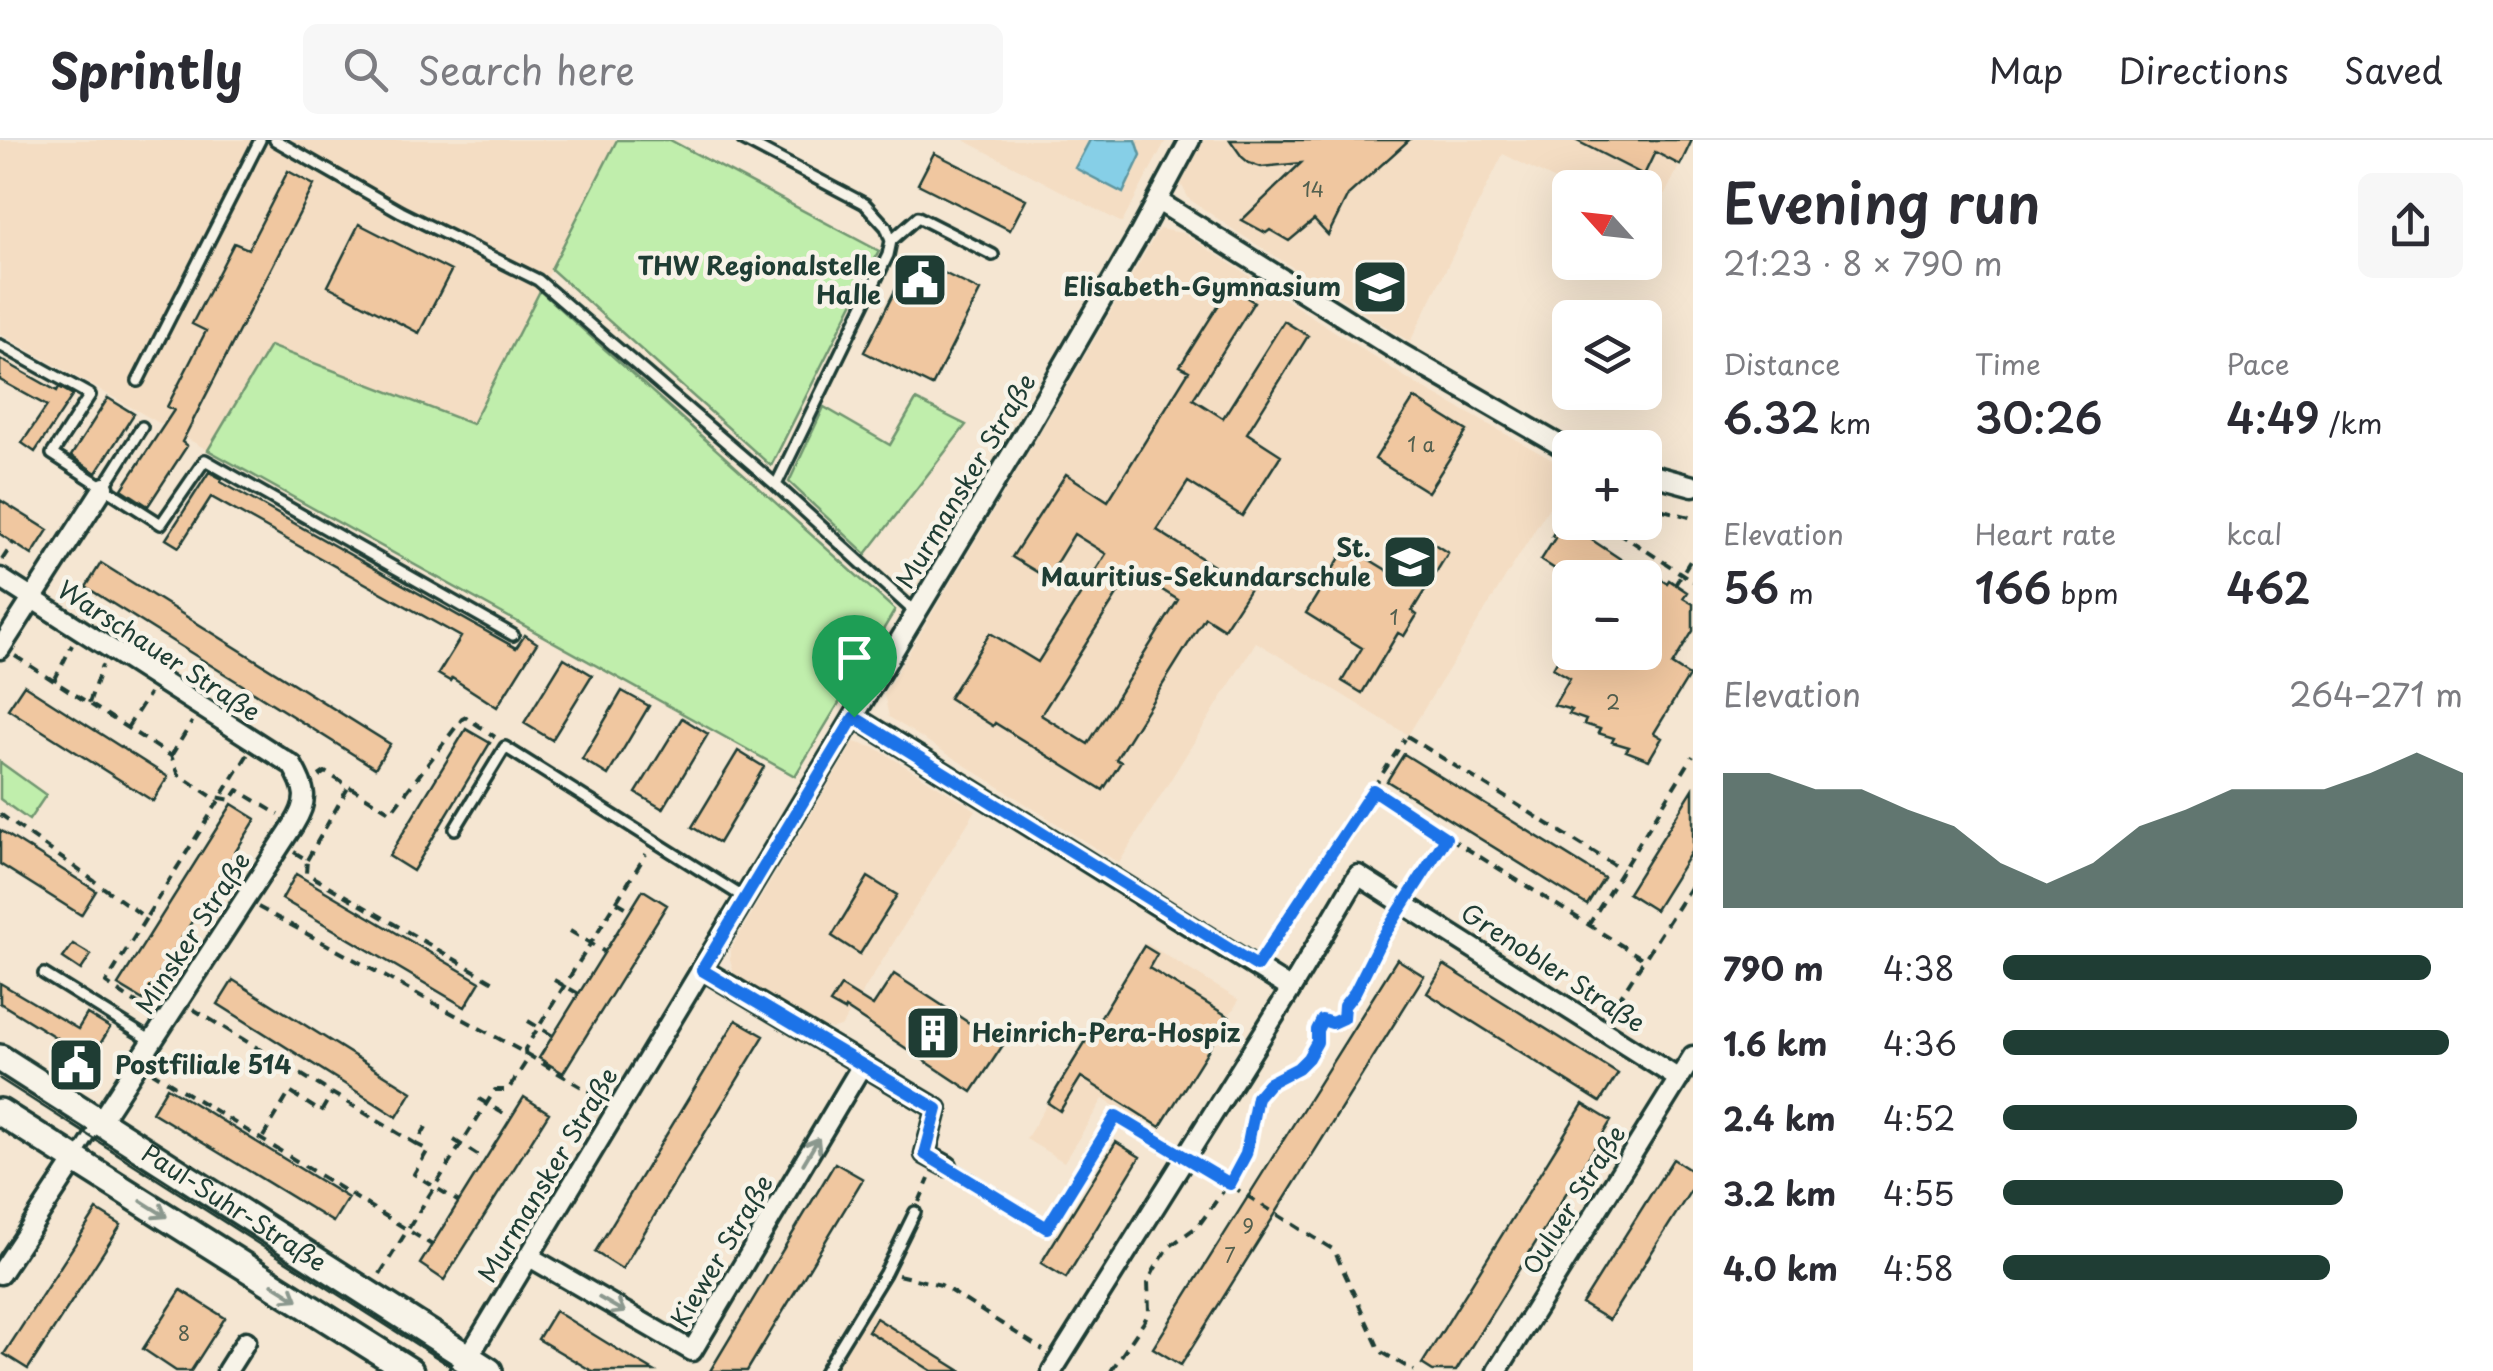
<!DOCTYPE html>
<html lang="en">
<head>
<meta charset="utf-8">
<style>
  body { margin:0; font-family:"Playpen Sans",sans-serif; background:#f7f7f7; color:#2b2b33; height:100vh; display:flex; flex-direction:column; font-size:38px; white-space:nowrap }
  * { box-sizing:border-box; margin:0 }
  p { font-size:32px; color:#7c7c81 }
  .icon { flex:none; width:55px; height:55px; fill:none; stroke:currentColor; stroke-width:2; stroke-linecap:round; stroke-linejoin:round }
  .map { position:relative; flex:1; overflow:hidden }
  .drawer { display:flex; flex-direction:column; background:#fff; width:800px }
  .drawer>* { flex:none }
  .needle { width:65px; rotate:297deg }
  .tools { position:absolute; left:1552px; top:30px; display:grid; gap:20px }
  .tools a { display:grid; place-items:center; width:110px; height:110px; border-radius:15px; background:#fff; box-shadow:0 10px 40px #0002; font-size:50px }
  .pin { position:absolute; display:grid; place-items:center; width:85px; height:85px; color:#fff; margin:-102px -42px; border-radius:50% 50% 50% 0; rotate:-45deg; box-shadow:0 0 10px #0007 }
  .pin .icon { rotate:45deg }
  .round { display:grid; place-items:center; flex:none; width:105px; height:105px; border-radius:15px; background:#f7f7f7 }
  .head { display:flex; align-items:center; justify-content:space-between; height:170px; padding:0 30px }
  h1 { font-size:55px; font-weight:600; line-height:75px }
  .figures { display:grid; grid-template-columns:repeat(3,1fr); gap:15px; height:170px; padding:10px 30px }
  .figures div { display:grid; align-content:center }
  .figures b { font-size:42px; font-weight:600 }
  .figures small { font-size:28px; font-weight:400 }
  .figures p { font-size:28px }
  .chart { height:280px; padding:20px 30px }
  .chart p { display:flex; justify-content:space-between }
  .chart svg { width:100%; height:180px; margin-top:10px; fill:#1f3d34; opacity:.7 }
  ul { padding:0 30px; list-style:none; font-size:32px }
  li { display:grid; grid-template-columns:160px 120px 1fr; align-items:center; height:75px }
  li i { height:25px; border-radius:12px; background:#1f3d34 }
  header { display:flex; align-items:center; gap:60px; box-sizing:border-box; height:140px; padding:0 50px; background:#fff; border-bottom:2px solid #e1e1e2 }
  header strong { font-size:48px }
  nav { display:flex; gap:55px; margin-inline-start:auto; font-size:35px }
  .search { width:700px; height:90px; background:#f7f7f7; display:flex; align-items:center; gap:25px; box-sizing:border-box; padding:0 35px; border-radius:15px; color:#7c7c81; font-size:38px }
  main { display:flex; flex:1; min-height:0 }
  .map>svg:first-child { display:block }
</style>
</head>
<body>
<header>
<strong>Sprintly</strong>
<div class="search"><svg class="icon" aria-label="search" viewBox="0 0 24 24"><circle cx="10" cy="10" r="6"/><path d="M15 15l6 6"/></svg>Search here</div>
<nav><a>Map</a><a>Directions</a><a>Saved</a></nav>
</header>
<main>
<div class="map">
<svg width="1693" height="1231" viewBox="0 0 1693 1231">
  <rect width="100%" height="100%" fill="#f5e6d2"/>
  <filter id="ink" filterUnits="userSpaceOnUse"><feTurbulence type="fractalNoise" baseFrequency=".01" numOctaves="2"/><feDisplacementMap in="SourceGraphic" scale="20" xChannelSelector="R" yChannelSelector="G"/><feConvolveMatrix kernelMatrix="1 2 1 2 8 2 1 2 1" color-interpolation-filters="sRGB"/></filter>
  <g filter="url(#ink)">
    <path fill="#f4ddc3" d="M0 0H617L404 420 0 194Z
      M964 0H1166L1122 83Z
      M1204 0H1692L1649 87 1645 85V48L1570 47 1503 14 1410 202 1237 92 1189 59 1181 44Z
      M1159 89 1183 93 1416 244 1556 322 1564 343 1408 595 1256 502 1119 723 889 577 884 554 1031 308Z
      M854 602 876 608 976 670 841 887 832 889 820 887 734 835 730 820V810Z
      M1146 803 1239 860 1160 987 1147 978 1143 983 1103 959 1064 1022 1026 999Z
      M870 1172 964 1231H835Z"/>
    <path fill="#c0eeac" stroke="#709670" stroke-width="2.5" d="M617 0H670L879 111 771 326 551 129Z
      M540 151 895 470 795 636 208 310 270 206 472 284Z
      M916 260 966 285 866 414 789 342 824 267 890 305Z
      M0 622 46 655 29 680 0 659Z"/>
    <path fill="#86cfe7" stroke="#5d959f" stroke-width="2.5" d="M1090 0H1136L1141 15 1123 53 1075 28Z"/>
    <path fill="#f0c7a0" stroke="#1f3d34" stroke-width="2.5" fill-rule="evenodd" d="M1230 0H1409L1348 55 1328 95 1314 80 1289 101 1270 90 1266 93 1242 80 1301 23 1261 27 1249 23 1242 17Z
      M1575 0H1692L1680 25 1655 12 1644 35Z
      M934 13 1026 59 1010 90 918 44Z
      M288 31 314 45 182 302 187 306 148 366 122 349 174 270 167 267 206 191 192 184 234 103 248 109Z
      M359 84 451 131 419 193 328 146Z
      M912 117 980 151 932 246 864 212Z
      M1230 147 1254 162 1193 259 1223 278 1284 181 1308 196 1247 293 1281 315 1242 376 1188 342 1157 390 1250 449 1224 489 1205 477 1116 619 1121 622 1103 650 995 583 993 586 949 558 990 493 1038 522 1106 414 1074 394 1047 438 1012 417 1066 334 1108 361 1189 231 1180 226ZM1132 431 1178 460 1088 604 1041 575Z
      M0 219 57 251 59 247 73 255 35 312 22 303 47 266 0 240Z
      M108 258 134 274 96 333 71 316Z
      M1414 258 1467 291 1428 352 1375 319Z
      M209 332 222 339 221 342 516 508 525 495 537 503 497 567 452 538 450 541 438 534 461 497 211 357 179 407 166 399Z
      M0 360 48 390 32 415 0 394Z
      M1562 380 1655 442 1658 437 1667 443 1669 440 1687 452 1683 458 1693 464V491L1672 525 1689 536 1654 593 1662 598 1649 620 1626 611 1629 607 1612 602 1614 598 1598 593 1600 589 1584 584 1586 580 1569 574 1572 570 1554 565 1570 538 1553 528 1562 512H1645V438H1569L1541 420 1555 398 1552 396Z
      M1428 400 1448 413 1412 471 1417 475 1404 496 1398 493 1362 553 1342 541 1362 508 1306 473 1347 406 1403 440Z
      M101 423 390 604 375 628 86 447Z
      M564 518 592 535 552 600 524 583Z
      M24 545 168 637 153 661 8 569Z
      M622 551 649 566 608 635 582 619Z
      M682 578 708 594 663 669 636 653Z
      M466 589 490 603 413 731 389 716Z
      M738 611 764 627 719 703 692 687Z
      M1404 614 1604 738 1587 765 1387 641Z
      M1693 649V709L1655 770 1628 753Z
      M232 664 256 679 143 860 118 845Z
      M0 690 96 751 81 775 0 724Z
      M296 734 480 842 465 867 282 759Z
      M868 737 897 755 860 814 832 796Z
      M643 750 667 765 563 933 539 918Z
      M73 804 91 815 81 830 63 818Z
      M1144 806 1157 814 1149 828 1229 877 1160 987 1081 937 1060 971 1048 963Z
      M1397 819 1424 836 1181 1225 1153 1208Z
      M1444 825 1618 934 1600 962 1427 853Z
      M894 834 1003 905 972 952 845 868 844 871 830 863 841 846 873 866Z
      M233 840 412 952 397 977 218 864Z
      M0 843 78 889 87 874 110 888 82 933 59 919 68 905 0 863Z
      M736 880 764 896 622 1129 595 1112Z
      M167 947 348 1058 333 1082 152 972Z
      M524 957 549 973 444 1140 420 1124Z
      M1583 964 1611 981 1456 1231H1433L1422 1224Z
      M1116 1002 1140 1017 1066 1138 1041 1123Z
      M1673 1019 1693 1032V1047L1609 1180 1582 1164Z
      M835 1023 863 1039 793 1155 747 1231H710Z
      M97 1070 121 1085 28 1229 4 1214Z
      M181 1150 225 1178 191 1231H176L143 1209Z
      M555 1171 625 1214 654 1231H592L538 1199Z
      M876 1178 961 1231H932L868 1191Z"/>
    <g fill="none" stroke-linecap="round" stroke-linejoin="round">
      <g stroke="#1f3d34" stroke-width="16">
        <path id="lane" d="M275 0 401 72 538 140 776 345 917 474
          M743 0 865 64 886 87 891 101 888 115 776 345
          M891 101 918 77 993 115
          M0 205 90 255 52 314 161 384 205 320 513 495
          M138 241 260 0
          M104 347 142 287
          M455 689 505 607 743 757
          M44 834 152 901
          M76 1018 97 985
          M947 1026 1047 1088 1116 976 1184 1017
          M825 1231 885 1133 915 1072"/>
      </g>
      <g stroke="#1f3d34" stroke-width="25">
        <path id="street" d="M1158 61 1402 214 1570 311
          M1645 333 1693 346
          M0 438 292 625C306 649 309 660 294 684L99 983
          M0 509 104 347
          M855 577 1291 849 1358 735 1679 939
          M702 829 937 969 925 1014 947 1026
          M528 1116 692 1211 862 925
          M0 1134 76 1019
          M227 1231 246 1201
          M460 1231 1025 292 1140 93 1190 0
          M1052 1231 1291 849
          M1497 1231 1693 916"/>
      </g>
      <g stroke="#1f3d34" stroke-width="32">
        <g id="secondary">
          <path id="s1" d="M0 918 489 1231"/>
          <path d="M0 972 410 1231"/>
        </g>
      </g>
      <path stroke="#1f3d34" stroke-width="4" stroke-dasharray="10 8" stroke-linecap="butt" d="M1564 343 1570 345
        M1645 365 1693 378
        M1602 382 1693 441
        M2 420 13 403
        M1675 445 1693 416
        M15 516 171 616 179 635 211 656 231 660 238 650 279 675
        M54 541 72 505
        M89 563 102 525
        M127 588 149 554
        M1407 596 1622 730
        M171 616 192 582
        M319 636 325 632 391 672 462 579 466 577 495 597
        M1373 650 1645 820
        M0 674 146 778 106 843 151 873
        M294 712 307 720 306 733 499 845
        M307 720 349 646
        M1413 749 1446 698
        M617 762 631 770
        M258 767 525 913 603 960
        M147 776 248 614
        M1588 786 1693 616
        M570 791 605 812
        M1265 814 1405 599
        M554 840 579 854
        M193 869 416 1004
        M1608 876 1693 743
        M528 881 553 896
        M151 931 432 1105
        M479 959 511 978
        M426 987 416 1004 428 1010 414 1034 459 1062
        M263 997 290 952 321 972 332 953
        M454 1000 485 1020
        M1201 1027 1334 1110 1380 1211 1414 1231
        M919 1062 929 1039
        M380 1134 495 950H508L526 922 525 909 646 714
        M898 1135 941 1145 1043 1210
        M1111 1231 1144 1182 1149 1172 1148 1142 1154 1130 1169 1107 1199 1085 1237 1032 1245 1014 1257 957 1269 943 1299 928 1308 917 1317 903V889L1321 880 1333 883 1343 878 1344 866 1355 852 1395 778"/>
      <use href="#lane" stroke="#f7f3e8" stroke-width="9"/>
      <use href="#street" stroke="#f7f3e8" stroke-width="18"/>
      <use href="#secondary" stroke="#f7f3e8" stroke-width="25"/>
      <path stroke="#1f3d34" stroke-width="2.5" d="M0 939 458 1231"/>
    </g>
    <defs><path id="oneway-shaft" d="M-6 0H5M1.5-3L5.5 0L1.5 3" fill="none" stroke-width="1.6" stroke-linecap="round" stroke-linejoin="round" transform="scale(2.5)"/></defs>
    <g stroke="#8b988e">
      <use href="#oneway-shaft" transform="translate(811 1011) rotate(-59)"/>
      <use href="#oneway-shaft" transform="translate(154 1069) rotate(32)"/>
      <use href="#oneway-shaft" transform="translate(285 1152) rotate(32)"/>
      <use href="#oneway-shaft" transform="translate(612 1165) rotate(30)"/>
    </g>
  </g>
  <g fill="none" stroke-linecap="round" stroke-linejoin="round" filter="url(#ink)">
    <g stroke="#fff" stroke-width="20">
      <path id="route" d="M854 577 1257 826 1373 650 1446 698 1382 798 1355 852 1344 866 1343 878 1332 883 1322 880 1317 890V902L1308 918 1298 928 1269 943 1257 957 1246 1014 1230 1044 1116 976 1047 1088 925 1014 937 969 702 830Z"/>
    </g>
    <use href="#route" stroke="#1a73e8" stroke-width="12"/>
  </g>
  <defs>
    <g id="civic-square" transform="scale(2.875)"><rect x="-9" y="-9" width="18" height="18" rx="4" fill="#1f3d34" stroke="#f7f3e8"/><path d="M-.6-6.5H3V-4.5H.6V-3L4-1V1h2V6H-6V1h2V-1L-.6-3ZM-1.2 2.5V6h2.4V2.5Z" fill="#fff"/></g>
    <g id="school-square" transform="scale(2.875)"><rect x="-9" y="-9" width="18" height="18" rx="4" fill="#1f3d34" stroke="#f7f3e8"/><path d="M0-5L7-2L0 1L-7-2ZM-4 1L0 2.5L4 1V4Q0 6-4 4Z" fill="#fff"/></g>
    <g id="building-square" transform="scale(2.875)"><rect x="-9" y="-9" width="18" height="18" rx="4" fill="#1f3d34" stroke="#f7f3e8"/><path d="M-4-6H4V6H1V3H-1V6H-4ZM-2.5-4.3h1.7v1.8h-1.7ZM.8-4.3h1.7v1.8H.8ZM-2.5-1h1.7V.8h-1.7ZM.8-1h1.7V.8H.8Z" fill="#fff"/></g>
  </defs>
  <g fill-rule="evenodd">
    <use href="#civic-square" x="920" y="140"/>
    <use href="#school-square" x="1380" y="147"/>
    <use href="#school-square" x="1410" y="422"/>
    <use href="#building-square" x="933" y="893"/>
    <use href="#civic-square" x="76" y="925"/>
  </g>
  <g text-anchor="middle" stroke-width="9" stroke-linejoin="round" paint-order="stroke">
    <g font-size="20" fill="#53604f">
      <text x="1313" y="57">14</text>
      <text x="1421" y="312">1 a</text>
      <text x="1394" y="485">1</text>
      <text x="1613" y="570">2</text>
      <text x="1248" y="1094">9</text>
      <text x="1230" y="1123">7</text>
      <text x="184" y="1201">8</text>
    </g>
    <g font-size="25" font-weight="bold" fill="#1f3d34" stroke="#f7f3e8" text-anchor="end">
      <text x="881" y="135">THW Regionalstelle<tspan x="881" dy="29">Halle</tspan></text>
      <text x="1341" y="156">Elisabeth-Gymnasium</text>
      <text x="1371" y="417">St.<tspan x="1371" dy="29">Mauritius-Sekundarschule</tspan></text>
      <text x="972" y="902" text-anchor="start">Heinrich-Pera-Hospiz</text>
      <text x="115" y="934" text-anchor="start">Postfiliale 514</text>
    </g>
    <g font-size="25" fill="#1f3d34" stroke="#f7f3e8">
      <text transform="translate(966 341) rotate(-59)" y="9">Murmansker Straße</text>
      <text transform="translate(159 511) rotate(33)" y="9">Warschauer Straße</text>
      <text transform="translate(193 793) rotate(-57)" y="9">Minsker Straße</text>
      <text transform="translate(1553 828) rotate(33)" y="9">Grenobler Straße</text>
      <text transform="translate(548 1035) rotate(-59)" y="9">Murmansker Straße</text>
      <text transform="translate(1574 1060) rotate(-58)" y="9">Ouluer Straße</text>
      <text dy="9" stroke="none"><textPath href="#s1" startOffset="278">Paul-Suhr-Straße</textPath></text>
      <text transform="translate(722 1111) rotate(-59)" y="9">Kiewer Straße</text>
    </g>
  </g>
</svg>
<div class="tools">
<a><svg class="needle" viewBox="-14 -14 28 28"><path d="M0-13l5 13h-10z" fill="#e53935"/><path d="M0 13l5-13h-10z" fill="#7c7c81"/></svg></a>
<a><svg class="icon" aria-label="layers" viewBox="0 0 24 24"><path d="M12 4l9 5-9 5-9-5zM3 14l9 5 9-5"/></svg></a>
<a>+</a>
<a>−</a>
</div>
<div class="pin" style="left:854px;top:577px;background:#1e9e55"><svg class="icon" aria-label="arrive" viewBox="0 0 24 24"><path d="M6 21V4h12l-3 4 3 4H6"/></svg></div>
</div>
<section class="drawer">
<div class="head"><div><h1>Evening run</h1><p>21:23 · 8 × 790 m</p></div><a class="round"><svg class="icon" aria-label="share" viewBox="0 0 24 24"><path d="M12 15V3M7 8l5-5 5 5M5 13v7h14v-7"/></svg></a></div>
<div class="figures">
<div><p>Distance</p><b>6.32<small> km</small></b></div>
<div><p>Time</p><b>30:26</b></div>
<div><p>Pace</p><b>4:49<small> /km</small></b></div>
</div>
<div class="figures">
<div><p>Elevation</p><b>56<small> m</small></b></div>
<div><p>Heart rate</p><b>166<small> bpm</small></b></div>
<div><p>kcal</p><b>462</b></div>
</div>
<div class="chart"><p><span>Elevation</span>264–271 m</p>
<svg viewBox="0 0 160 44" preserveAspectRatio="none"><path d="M0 44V11L10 11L20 15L30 15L40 20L50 24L60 33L70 38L80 33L90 24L100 20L110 15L120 15L130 15L140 11L150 6L160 11V44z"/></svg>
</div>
<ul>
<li><b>790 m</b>4:38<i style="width:93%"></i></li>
<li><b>1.6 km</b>4:36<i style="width:97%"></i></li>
<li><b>2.4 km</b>4:52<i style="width:77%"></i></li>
<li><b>3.2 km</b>4:55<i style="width:74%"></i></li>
<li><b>4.0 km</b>4:58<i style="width:71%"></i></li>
</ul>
</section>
</main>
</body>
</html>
